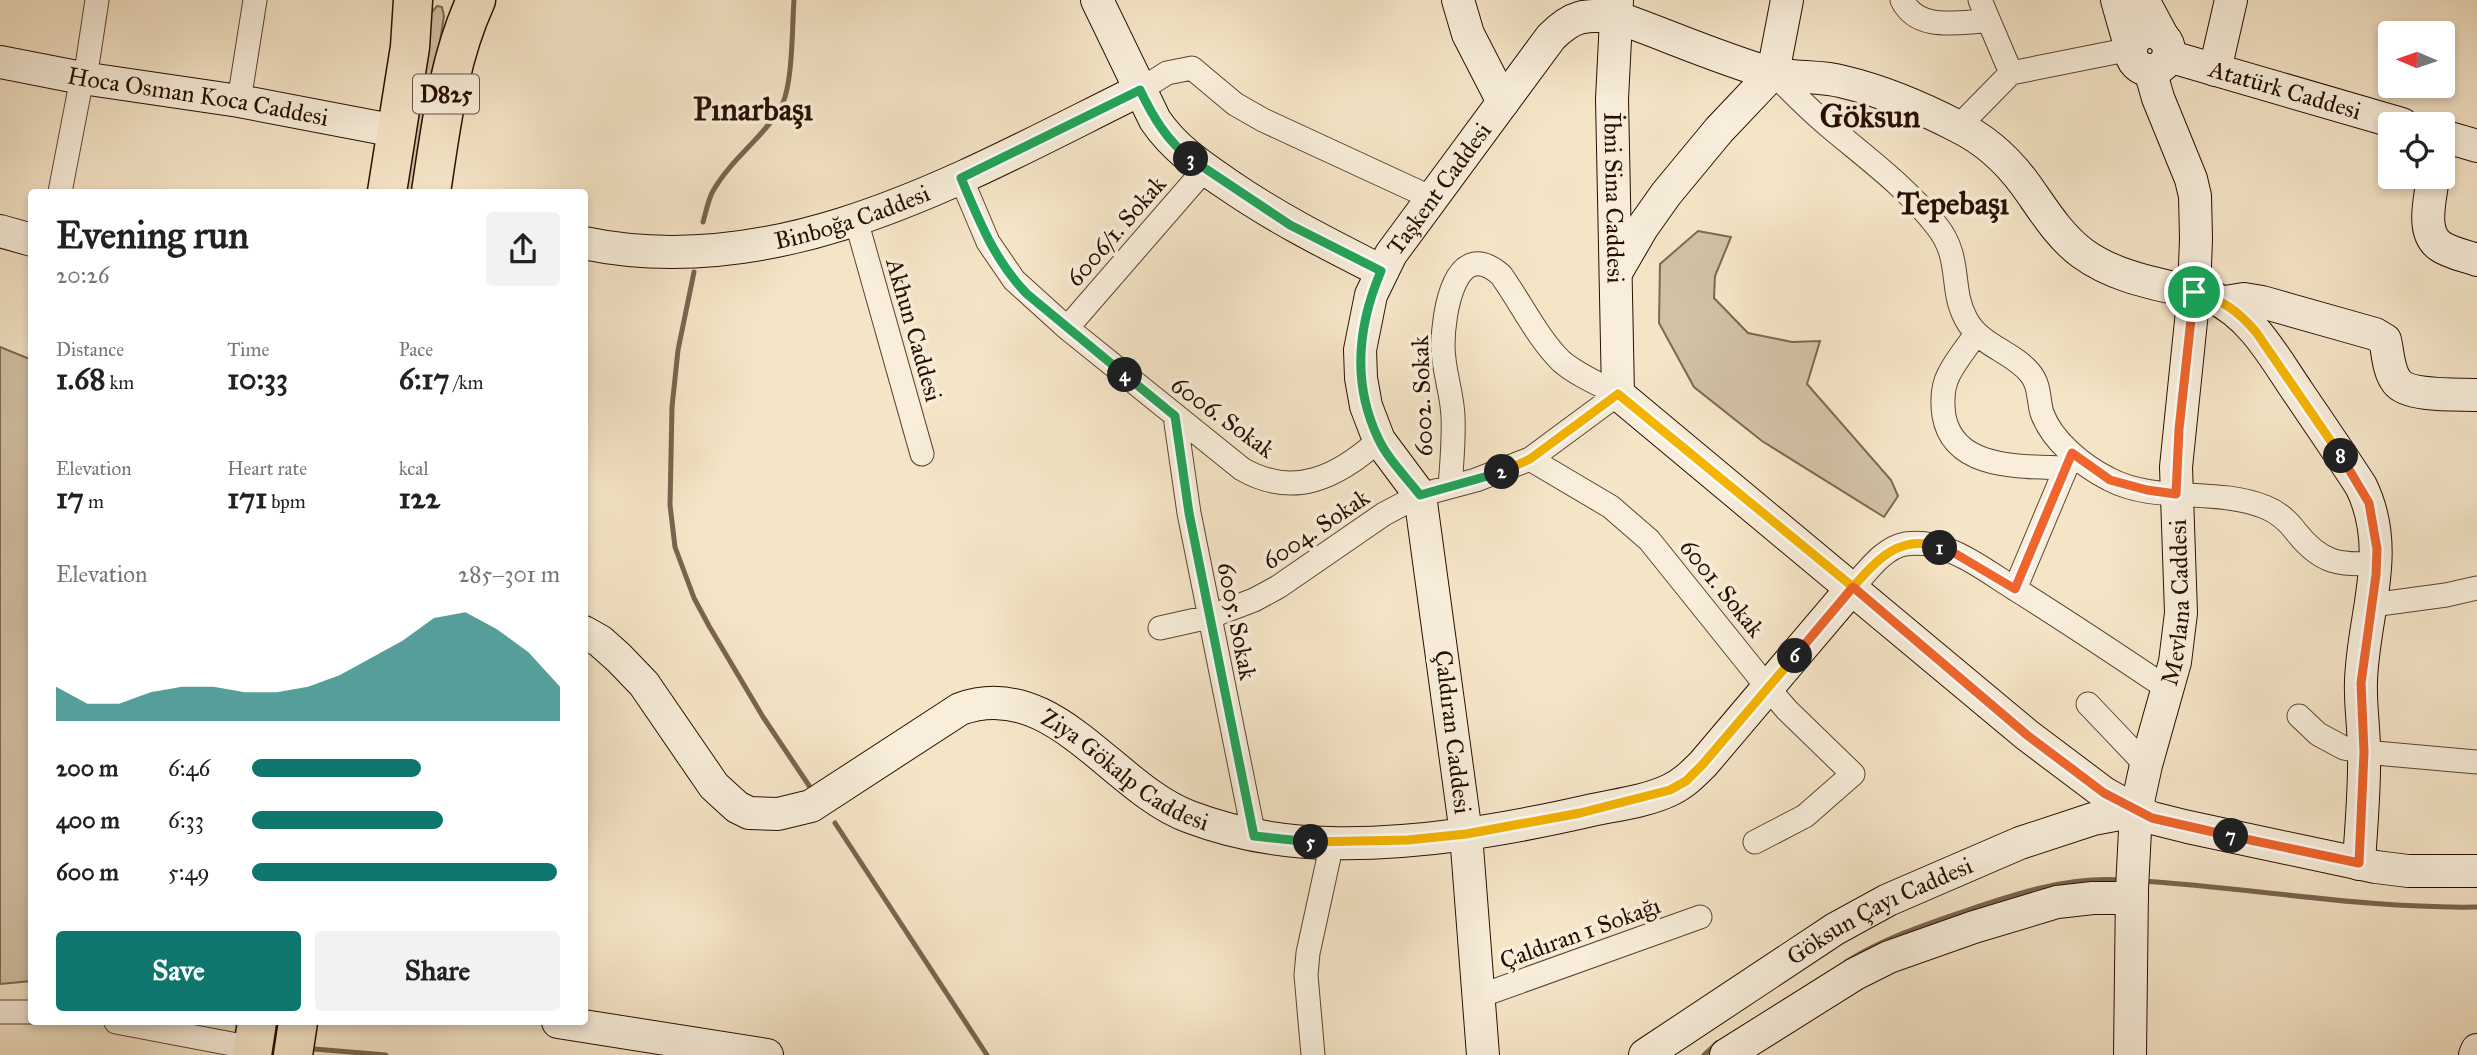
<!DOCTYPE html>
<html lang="en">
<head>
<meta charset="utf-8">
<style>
  body { margin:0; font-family:"IM FELL Great Primer",serif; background:#f2f2f2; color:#222; height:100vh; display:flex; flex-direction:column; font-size:26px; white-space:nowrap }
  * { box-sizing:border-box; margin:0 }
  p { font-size:23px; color:#767676 }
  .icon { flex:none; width:38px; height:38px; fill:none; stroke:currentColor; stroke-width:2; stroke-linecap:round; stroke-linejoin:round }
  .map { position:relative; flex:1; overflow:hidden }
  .drawer { position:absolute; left:28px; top:189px; width:560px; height:836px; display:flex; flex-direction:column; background:#fff; border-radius:7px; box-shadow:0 4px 10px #0003 }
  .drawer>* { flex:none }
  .needle { width:46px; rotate:272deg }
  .controls { position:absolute; left:2378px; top:21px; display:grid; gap:14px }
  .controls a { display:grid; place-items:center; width:77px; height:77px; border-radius:7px; background:#fff; box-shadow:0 4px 10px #0003; font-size:35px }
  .pin { position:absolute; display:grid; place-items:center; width:60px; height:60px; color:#fff; margin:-30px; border:4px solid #fff; border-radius:50%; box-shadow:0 2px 7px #0007 }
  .km { position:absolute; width:35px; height:35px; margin:-18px; border-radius:50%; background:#222; color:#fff; font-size:19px; line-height:35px; text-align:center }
  .round { display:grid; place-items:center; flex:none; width:74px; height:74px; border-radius:7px; background:#f2f2f2 }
  .head { display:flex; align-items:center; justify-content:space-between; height:119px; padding:0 28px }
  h1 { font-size:38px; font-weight:700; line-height:52px }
  .stats { display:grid; grid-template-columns:repeat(3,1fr); gap:10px; height:119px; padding:7px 28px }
  .stats div { display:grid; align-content:center }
  .stats b { font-size:30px; font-weight:700 }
  .stats small { font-size:19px; font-weight:400 }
  .stats p { font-size:19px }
  .chart { height:196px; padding:14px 28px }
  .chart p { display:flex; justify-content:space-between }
  .chart svg { width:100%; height:126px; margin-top:7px; fill:#0f766e; opacity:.7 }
  .button { display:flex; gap:14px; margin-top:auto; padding:14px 28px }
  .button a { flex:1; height:80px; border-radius:7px; background:#0f766e; color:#fff; font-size:28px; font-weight:700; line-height:80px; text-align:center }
  .button a+a { background:#f2f2f2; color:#222 }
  ul { padding:0 28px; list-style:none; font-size:23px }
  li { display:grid; grid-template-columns:112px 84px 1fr; align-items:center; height:52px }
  li i { height:18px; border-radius:9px; background:#0f766e }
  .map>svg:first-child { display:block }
</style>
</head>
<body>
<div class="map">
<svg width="2477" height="1055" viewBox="0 0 2477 1055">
  <rect width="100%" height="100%" fill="#f5e5c7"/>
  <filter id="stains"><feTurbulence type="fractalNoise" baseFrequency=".00286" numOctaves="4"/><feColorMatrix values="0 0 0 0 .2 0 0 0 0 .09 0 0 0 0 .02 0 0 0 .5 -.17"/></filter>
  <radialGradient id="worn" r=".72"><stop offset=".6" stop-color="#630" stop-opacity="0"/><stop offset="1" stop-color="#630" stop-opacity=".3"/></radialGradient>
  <path fill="#d2c1a5" stroke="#7d6852" stroke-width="2" d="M437 6 442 7 444 16 417 192H403L431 13Z
    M1698 231 1731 237 1715 276 1714 298 1748 333 1792 342 1820 341 1807 384 1891 480 1898 496 1884 517 1762 441 1694 387 1659 323 1660 264Z
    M0 347 32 360 31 981 0 984Z"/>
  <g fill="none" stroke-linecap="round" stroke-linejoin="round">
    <path stroke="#79644f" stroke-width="5" d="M703 222C706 212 708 200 713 191 731 159 763 138 781 107 793 85 792 27 794 0
      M694 272 678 350 672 407 670 505 675 547 694 598 709 626 763 717 810 787
      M835 823 987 1055
      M2142 881C2254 888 2364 909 2477 907
      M1846 962C1883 939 1923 925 1965 911 2015 894 2068 876 2122 880
      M314 1049 386 1055
      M1704 1055 1717 1043"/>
    <g stroke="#5b4432" stroke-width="25">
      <path id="street" d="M1902 0C1918 32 1958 22 1987 21
        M1773 73C1792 92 1810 111 1831 128 1868 159 1906 187 1936 225 1963 258 1949 288 1966 319 1980 346 2012 351 2030 373 2040 385 2038 399 2042 413 2052 441 2083 466 2109 479 2156 504 2216 487 2265 507 2278 512 2289 522 2297 533 2321 563 2340 566 2376 563
        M2011 73 2131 49
        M85 79 97 0
        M1140 90 1167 73 1192 68 1235 104 1263 120 1434 199
        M239 101 255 0
        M1959 126 2011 73 1980 0
        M961 178 988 242 1014 280 1067 328 1242 469C1294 499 1338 477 1379 440
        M60 192 82 78
        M856 220 922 454
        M1067 328 1205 169
        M1976 334C1967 347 1956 360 1949 374 1942 387 1942 402 1944 416 1954 471 2023 466 2066 468
        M1175 416 1189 513 1254 836
        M1530 459 1611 507 1649 540 1768 688 1787 710 1853 774 1805 816 1755 842
        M1853 587C1867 572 1883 548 1905 544 1914 543 1923 543 1932 545 1960 551 1987 571 2012 587 2065 620 2116 654 2168 689
        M2015 589 2071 456
        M2372 605 2446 595 2477 588
        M1160 628 1209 617 1254 600 1278 587 1384 514 1420 495 1476 480 1530 459 1618 394C1599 384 1577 375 1561 361 1537 337 1521 303 1501 275 1455 235 1443 313 1443 346 1443 370 1452 392 1453 416 1454 439 1452 463 1450 486
        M2088 704 2146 765
        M2299 716 2318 734 2344 748 2364 752 2477 762
        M1477 997 1700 917
        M0 1012H32
        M116 1022 253 1048
        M1313 1055 1306 975 1308 953 1332 843"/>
    </g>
    <g stroke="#280f00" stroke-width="34">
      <g id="secondary">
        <path d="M1097 0 1155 120C1174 148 1199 165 1227 184 1276 218 1328 244 1381 271"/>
        <path d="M1458 0 1468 34 1503 102"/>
        <path id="s1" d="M1617 0 1612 99 1618 394 2027 735 2104 793 2136 811 2152 818 2188 827 2376 867 2408 871H2477"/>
        <path d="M2117 0 2131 49"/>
        <path d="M2143 0 2164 39"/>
        <circle cx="2150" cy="51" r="19"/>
        <path id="s2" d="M2168 56 2402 124"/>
        <path id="s3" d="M0 62 82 78 239 101 396 131"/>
        <path d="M2215 70 2231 0"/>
        <path d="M2443 136 2477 146"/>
        <path d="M2433 177C2431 197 2420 232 2440 246 2450 253 2466 256 2477 260"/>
        <path d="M0 231 32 240"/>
        <path id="s4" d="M584 243C783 285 969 174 1140 90"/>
        <path d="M1617 271 1642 228 1666 194 1719 130 1773 73 1787 0"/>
        <path d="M2225 302 2244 299 2262 302 2375 334 2385 340C2388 352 2388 371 2397 382 2409 397 2458 394 2477 395"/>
        <path id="s5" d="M584 632 600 641 619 658 644 684 714 786 737 807 749 813 778 814 811 806 960 709C1053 675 1113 789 1190 817 1235 834 1282 842 1330 843 1416 845 1504 830 1588 811 1614 805 1645 802 1670 790 1683 784 1693 774 1703 764L1853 587"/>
        <path d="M558 1022 767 1055"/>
        <path id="s6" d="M1483 1055 1466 834 1420 495 1379 440 1366 406 1361 378 1360 350 1371 295 1391 254 1551 37C1573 15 1585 14 1616 17 1667 35 1718 58 1770 73 1794 79 1820 75 1844 82 1882 91 1922 108 1957 126 1984 139 2008 161 2025 184 2043 209 2058 235 2082 253 2120 281 2168 285 2212 297 2252 315 2274 357 2298 392 2319 423 2341 455 2361 486 2393 551 2363 614 2361 681 2360 704 2364 728 2364 751 2365 788 2361 826 2359 864"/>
        <path id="s7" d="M1645 1055 1835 929 1888 900 2020 843 2093 819 2136 811"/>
        <path d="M1726 1055 1855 974 1889 957 1974 927 2057 902 2093 898H2132"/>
        <path id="s8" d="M2130 1055 2132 889 2136 811 2146 765 2175 662 2181 613 2176 467 2194 292 2196 239 2195 196 2191 179 2158 98 2150 70"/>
        <path d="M2475 1055 2477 1050"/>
      </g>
    </g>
    <g stroke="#280f00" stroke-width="41">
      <path id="highway" d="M387 192 410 47 413 0
        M431 192C441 127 448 61 476 0
        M252 1055 257 1022
        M293 1055 298 1022"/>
    </g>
    <use href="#street" stroke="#f8eedb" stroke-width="23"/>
    <use href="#secondary" stroke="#f8eedb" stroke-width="32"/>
    <use href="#highway" stroke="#f5e5c7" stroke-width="38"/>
  </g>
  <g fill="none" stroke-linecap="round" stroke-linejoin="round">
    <g stroke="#fff" stroke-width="14">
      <path id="split-1" d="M1940 548 1956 554 2015 589 2072 453 2110 480 2147 490 2176 494 2179 429 2194 292"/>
    </g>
    <g stroke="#fff" stroke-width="14">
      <path id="split-2" d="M1502 472 1530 459 1618 394 1853 587C1876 561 1901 532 1940 548"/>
    </g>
    <g stroke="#fff" stroke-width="14">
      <path id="split-3" d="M1191 159 1290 225 1381 271C1358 325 1352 383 1378 438 1387 458 1406 477 1420 495L1502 472"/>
    </g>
    <g stroke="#fff" stroke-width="14">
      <path id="split-4" d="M1125 375 1027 294C994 260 979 220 961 178L1140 90C1153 117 1167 141 1191 159"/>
    </g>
    <g stroke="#fff" stroke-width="14">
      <path id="split-5" d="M1125 375 1175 416 1189 513 1254 836 1311 842"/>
    </g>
    <g stroke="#fff" stroke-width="14">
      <path id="split-6" d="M1311 842 1408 840 1466 834 1580 813 1670 790 1686 781 1703 764 1795 656"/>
    </g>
    <g stroke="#fff" stroke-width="14">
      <path id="split-7" d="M1795 656 1853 587 2027 735 2104 793 2152 818 2231 836"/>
    </g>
    <g stroke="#fff" stroke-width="14">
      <path id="split-8" d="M2231 836 2359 863 2364 752 2361 683 2376 575 2377 549 2369 503 2341 456"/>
    </g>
    <g stroke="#fff" stroke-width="14">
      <path id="split-9" d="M2194 292C2222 299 2238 311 2256 332L2341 456"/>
    </g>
    <use href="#split-1" stroke="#f0652b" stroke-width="9"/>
    <use href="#split-2" stroke="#f5b400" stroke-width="9"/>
    <use href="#split-3" stroke="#22a559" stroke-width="9"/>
    <use href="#split-4" stroke="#22a559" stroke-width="9"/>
    <use href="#split-5" stroke="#22a559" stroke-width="9"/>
    <use href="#split-6" stroke="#f5b400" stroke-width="9"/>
    <use href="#split-7" stroke="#f0652b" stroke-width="9"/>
    <use href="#split-8" stroke="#f0652b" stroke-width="9"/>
    <use href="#split-9" stroke="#f5b400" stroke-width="9"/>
  </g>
  <g text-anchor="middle" stroke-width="7" stroke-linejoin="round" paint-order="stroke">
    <rect fill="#f8eedb" stroke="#665242" stroke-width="2" x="413" y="74.5" width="66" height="39" rx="5"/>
    <g font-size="23" font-weight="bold" fill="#280f00">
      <text x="446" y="102">D825</text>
    </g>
    <g font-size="24" fill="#280f00" stroke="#f8eedb">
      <text dy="8" stroke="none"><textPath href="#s2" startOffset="122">Atatürk Caddesi</textPath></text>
      <text dy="8" stroke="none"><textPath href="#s3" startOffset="201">Hoca Osman Koca Caddesi</textPath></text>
      <text dy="8" stroke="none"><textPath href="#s6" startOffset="908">Taşkent Caddesi</textPath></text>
      <text dy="8" stroke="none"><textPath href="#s1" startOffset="198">İbni Sina Caddesi</textPath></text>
      <text dy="8" stroke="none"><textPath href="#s4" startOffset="273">Binboğa Caddesi</textPath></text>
      <text transform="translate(1116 231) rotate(-49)" y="8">6006/1. Sokak</text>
      <text transform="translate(914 330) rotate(74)" y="8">Akhun Caddesi</text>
      <text transform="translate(1422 396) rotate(-92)" y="8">6002. Sokak</text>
      <text transform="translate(1223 417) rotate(36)" y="8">6006. Sokak</text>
      <text transform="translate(1316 529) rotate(-34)" y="8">6004. Sokak</text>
      <text transform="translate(1722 588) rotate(51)" y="8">6001. Sokak</text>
      <text dy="8" stroke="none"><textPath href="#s8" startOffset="458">Mevlana Caddesi</textPath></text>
      <text transform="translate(1237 621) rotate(79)" y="8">6005. Sokak</text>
      <text transform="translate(1453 732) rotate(83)" y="8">Çaldıran Caddesi</text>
      <text dy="8" stroke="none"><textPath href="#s5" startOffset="674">Ziya Gökalp Caddesi</textPath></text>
      <text dy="8" stroke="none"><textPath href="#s7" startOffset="276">Göksun Çayı Caddesi</textPath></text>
      <text transform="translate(1580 933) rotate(-20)" y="8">Çaldıran 1 Sokağı</text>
    </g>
    <g font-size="32" font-weight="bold" fill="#280f00" stroke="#f8eedb">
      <text x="753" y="120">Pınarbaşı</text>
      <text x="1870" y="127">Göksun</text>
      <text x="1953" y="214">Tepebaşı</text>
    </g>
  </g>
  <rect width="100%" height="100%" filter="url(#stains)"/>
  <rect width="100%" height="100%" fill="url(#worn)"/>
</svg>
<div class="controls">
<a><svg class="needle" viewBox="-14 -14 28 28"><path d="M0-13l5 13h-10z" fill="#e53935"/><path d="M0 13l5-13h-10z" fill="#767676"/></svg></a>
<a><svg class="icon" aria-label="locate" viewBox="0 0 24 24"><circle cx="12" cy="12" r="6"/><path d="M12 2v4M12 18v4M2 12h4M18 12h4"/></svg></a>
</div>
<div class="pin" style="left:2194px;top:292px;background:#1e9e55"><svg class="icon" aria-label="arrive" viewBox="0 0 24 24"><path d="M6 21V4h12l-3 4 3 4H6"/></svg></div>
<b class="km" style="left:1940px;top:548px">1</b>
<b class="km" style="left:1502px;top:472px">2</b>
<b class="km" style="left:1191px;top:159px">3</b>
<b class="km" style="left:1125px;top:375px">4</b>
<b class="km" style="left:1311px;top:842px">5</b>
<b class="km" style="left:1795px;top:656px">6</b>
<b class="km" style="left:2231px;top:836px">7</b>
<b class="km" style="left:2341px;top:456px">8</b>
<section class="drawer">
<div class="head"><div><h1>Evening run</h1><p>20:26</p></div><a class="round"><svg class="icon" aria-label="share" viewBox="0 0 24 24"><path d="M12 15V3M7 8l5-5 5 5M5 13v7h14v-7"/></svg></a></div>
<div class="stats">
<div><p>Distance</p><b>1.68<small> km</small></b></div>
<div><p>Time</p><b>10:33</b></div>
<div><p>Pace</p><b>6:17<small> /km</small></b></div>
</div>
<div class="stats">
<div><p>Elevation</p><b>17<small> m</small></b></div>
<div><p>Heart rate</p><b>171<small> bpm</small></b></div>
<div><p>kcal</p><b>122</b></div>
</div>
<div class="chart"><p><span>Elevation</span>285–301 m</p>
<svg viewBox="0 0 160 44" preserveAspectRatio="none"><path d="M0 44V32L10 38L20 38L30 34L40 32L50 32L60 34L70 34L80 32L90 28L100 22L110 16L120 8L130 6L140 12L150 20L160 32V44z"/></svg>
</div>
<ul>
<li><b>200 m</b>6:46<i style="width:55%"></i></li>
<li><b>400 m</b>6:33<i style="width:62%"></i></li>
<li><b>600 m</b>5:49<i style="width:99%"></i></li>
</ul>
<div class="button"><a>Save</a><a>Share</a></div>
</section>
</div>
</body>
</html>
